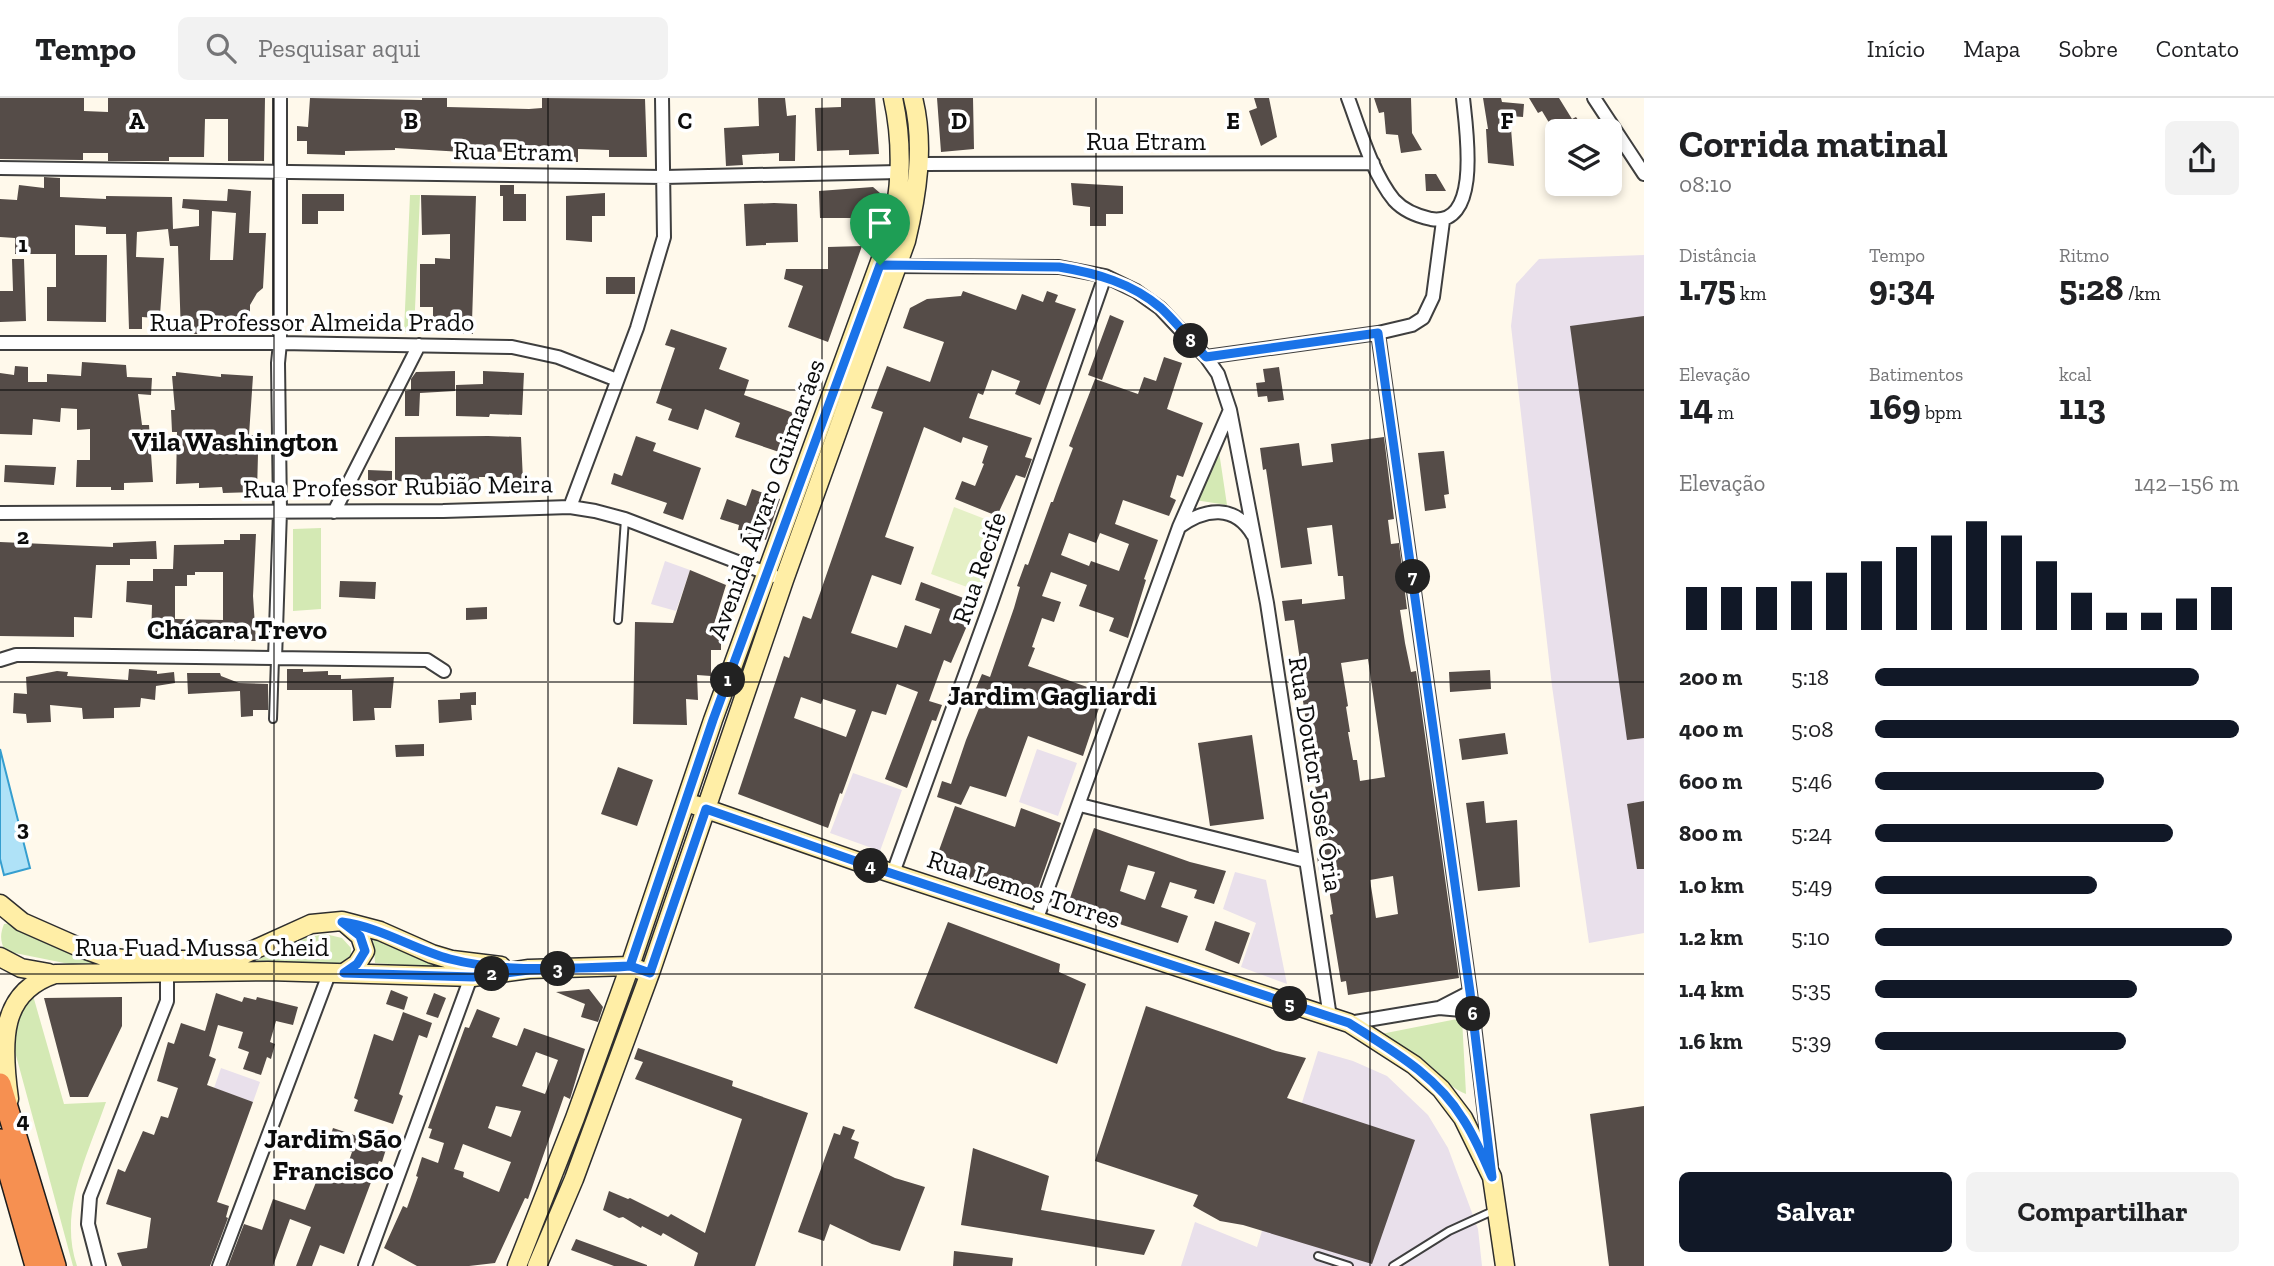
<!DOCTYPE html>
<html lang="pt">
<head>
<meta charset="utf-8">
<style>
  body { margin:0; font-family:"Zilla Slab",serif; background:#f2f2f2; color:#202124; height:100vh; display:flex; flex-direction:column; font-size:26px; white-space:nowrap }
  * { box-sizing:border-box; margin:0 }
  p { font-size:23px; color:#757577 }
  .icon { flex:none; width:38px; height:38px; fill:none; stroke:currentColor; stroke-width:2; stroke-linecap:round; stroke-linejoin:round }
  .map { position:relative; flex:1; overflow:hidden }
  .side { display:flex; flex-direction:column; background:#fff; width:630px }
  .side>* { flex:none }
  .fabs { position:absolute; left:1545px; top:21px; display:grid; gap:14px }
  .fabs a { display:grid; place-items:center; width:77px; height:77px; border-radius:10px; background:#fff; box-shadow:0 4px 10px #0003; font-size:35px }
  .pin { position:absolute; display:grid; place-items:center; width:60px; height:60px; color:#fff; margin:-72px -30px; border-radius:50% 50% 50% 0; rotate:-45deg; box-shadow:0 0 7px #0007 }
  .pin .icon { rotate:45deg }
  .km { position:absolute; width:35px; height:35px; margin:-18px; border-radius:50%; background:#222; color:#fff; font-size:19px; line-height:35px; text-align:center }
  .round { display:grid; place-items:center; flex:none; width:74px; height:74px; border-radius:10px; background:#f2f2f2 }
  .headline { display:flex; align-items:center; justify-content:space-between; height:119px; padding:0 35px }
  h1 { font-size:38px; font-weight:700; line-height:52px }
  .figures { display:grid; grid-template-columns:repeat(3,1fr); gap:10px; height:119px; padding:7px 35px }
  .figures div { display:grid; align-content:center }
  .figures b { font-size:35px; font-weight:700 }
  .figures small { font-size:19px; font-weight:400 }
  .figures p { font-size:19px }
  .chart { height:196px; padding:14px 35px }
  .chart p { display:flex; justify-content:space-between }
  .chart svg { width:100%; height:126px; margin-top:7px; stroke:#111827; stroke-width:6 }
  .cta { display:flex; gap:14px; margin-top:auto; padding:14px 35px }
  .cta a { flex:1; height:80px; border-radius:10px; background:#111827; color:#fff; font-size:28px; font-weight:700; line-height:80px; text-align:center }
  .cta a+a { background:#f2f2f2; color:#202124 }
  ul { padding:0 35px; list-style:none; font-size:23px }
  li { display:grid; grid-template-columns:112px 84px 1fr; align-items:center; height:52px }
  li i { height:18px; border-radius:9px; background:#111827 }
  header { display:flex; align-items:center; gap:42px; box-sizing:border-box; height:98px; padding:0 35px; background:#fff; border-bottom:2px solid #e0e0e0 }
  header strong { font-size:33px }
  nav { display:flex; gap:38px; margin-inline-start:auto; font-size:24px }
  .search { width:490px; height:63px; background:#f2f2f2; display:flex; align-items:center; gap:18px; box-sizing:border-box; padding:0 24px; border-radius:10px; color:#757577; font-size:26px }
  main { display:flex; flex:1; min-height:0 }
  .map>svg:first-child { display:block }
</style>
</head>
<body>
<header>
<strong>Tempo</strong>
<div class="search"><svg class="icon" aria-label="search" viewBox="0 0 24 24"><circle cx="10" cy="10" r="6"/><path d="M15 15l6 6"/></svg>Pesquisar aqui</div>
<nav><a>Início</a><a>Mapa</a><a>Sobre</a><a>Contato</a></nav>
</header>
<main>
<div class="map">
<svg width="1644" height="1168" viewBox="0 0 1644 1168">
  <rect width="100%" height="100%" fill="#fff9eb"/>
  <path fill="#e9e0eb" d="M1644 157V835L1589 845 1552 588 1511 228 1516 186 1539 161Z
    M665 463 690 472 676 513 651 506Z
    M1037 651 1077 665 1058 718 1019 704Z
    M853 675 902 692 880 753 830 735Z
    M1235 774 1266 782 1287 886 1241 869 1256 825 1223 811Z
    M1318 953 1353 963 1387 978 1428 1017 1448 1050 1478 1131 1482 1168H1181L1195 1124 1257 1149Z
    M221 970 260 984 253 1004 214 990Z"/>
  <path fill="#d4e9b4" d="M410 97H420L414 234H404Z
    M1218 347 1227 407 1195 402Z
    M321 430V511L293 513V431Z
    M13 825 117 868 74 867 5 853C0 843 0 836 4 826Z
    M325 836 342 840 351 850V857L340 866 255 863 305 840Z
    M373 840 443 870 375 865Z
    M32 894 64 1006 106 1004C88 1056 58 1113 77 1168H73L14 950C15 928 20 912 32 894Z
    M1462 920 1466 996C1447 988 1446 981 1432 969 1417 955 1398 946 1381 936Z"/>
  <path fill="#e5f0c6" d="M954 409 1003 428 981 494 931 476Z"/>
  <path fill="#afe2f7" stroke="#359ecf" stroke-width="2" d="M0 651 30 770 4 777 0 761Z"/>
  <path fill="#554c48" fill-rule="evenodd" d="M0 0H84V13L108 14V0H265L264 63H228V21H205L204 59H169V63H108V55H83V62L0 61Z
    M310 0 422 2V0H447V9L529 11 542 10V0L645 1 647 59H609V52L578 51V64H566L567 56 476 53V63H463V54L395 50V52L345 53V57L307 56V43H297V28L308 29Z
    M758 0H785L787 18 796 17 795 63H779V55L742 57 743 67 726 68 724 30 759 28Z
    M841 0H875L879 56 849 57V52L817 53 815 10 841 9Z
    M937 0H973L974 51 941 54Z
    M1254 0H1269L1277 39 1261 48 1249 13 1257 10Z
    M1374 0H1411L1412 35 1422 52 1401 55 1398 37 1386 36 1384 14 1379 15Z
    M1483 0H1501L1502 4 1524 6 1523 19 1510 18 1514 68 1488 65 1486 31H1488Z
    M1529 0H1559L1572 21 1576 19 1586 33H1554L1542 13 1538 15Z
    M1425 76H1436L1446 93H1426Z
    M44 79 60 80V99L106 101V98L172 99 173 131 199 128V112L182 110 183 101 227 103 228 91 251 93 249 135H266L263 190 257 195 250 207V228L204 226 205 236H181L178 148H170L168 131 137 134 136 159 164 160 160 217H157L156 220 142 219V231H129L126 136H106V129L75 127V157H107L106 224 47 223V189H56V156H15V140L0 139V101L17 102 19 87 44 90ZM212 113 236 115 233 162H210Z
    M1071 85 1123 88V116H1106V128H1090V109L1073 107Z
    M500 87H514V96H526V123H503V98H500Z
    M873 89 880 95 885 103 883 117 880 120H820L819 93Z
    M605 95V118H592V144L566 142V98Z
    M302 96H344V113H318V126H302Z
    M421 97 476 98 472 224H473V236H460V225L433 224V209H420V166H435V160L450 161V136L422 137Z
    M774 105 797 106 798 144 766 145V147L746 148 744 106Z
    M862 148 828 244 788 229 803 188 784 181 786 171H828V149Z
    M12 161H24L26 223 0 224V193H13Z
    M606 179H635V196H606Z
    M963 193 1016 212 1022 196 1043 204 1047 193 1058 197 1055 204 1076 211 1040 307 1015 296 1020 283 992 272 983 297 978 295 969 320 1032 340 1025 359 1032 361 1025 380 1016 377 997 418 955 401 962 383 975 388 984 366 982 365 988 348 963 339 961 345 924 329 885 439 914 449 901 487 872 477 851 535 897 550 905 527 931 536 940 511 915 502 921 484 974 504 967 522 969 523 951 565 944 562 929 603 942 607 936 623 932 622 907 690 885 681 918 594 897 586 886 617 872 613 842 696 840 695 828 730 738 696 784 558 789 560 803 518 811 521 883 314 871 310 887 268 930 284 944 244 903 230 910 210 927 201 961 198ZM801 599 821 606 823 601 856 612 846 639 794 620Z
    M1110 217 1124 223 1102 282 1088 277Z
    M1644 218V640L1627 642 1570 228Z
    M671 231 727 250 719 271 749 282 744 297 799 317 785 356 735 339 740 325 705 311 698 332 668 322 672 311 656 305 675 250 665 247Z
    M1164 259 1182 265 1167 311 1203 325 1183 379 1177 377 1170 399 1176 402 1169 418 1123 402 1115 426 1158 442 1144 481 1146 482 1128 540 1109 533 1114 520 1079 508 1087 487 1051 474 1042 498 1061 504 1054 524 1042 520 1032 549 1035 550 1028 568 1104 595 1083 658 1028 638 1006 699 970 688 961 707 937 699 942 683 951 686 966 642 984 598 974 595 982 576 990 579 1014 510 1020 489 1017 488 1025 466 1028 467 1051 404H1053L1058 390 1073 350 1069 348 1095 281 1138 296 1144 279 1156 283ZM1069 435 1096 445 1100 435 1129 446 1119 473 1091 463 1089 468 1061 457Z
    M82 264 126 267 127 279 152 280 151 297 138 296 142 327H149L153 384 124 385V392H111V389H76L77 362H90V331L77 332V311L61 310 60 324 33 321 32 337 0 336V275L14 277 15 268 28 269V284H47V276L81 278Z
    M1279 269 1284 302 1268 304 1267 298 1258 299 1256 285 1265 284 1263 271Z
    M455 273V293L420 295 419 318H405V293L411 292V281L416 274Z
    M483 273 524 275 522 317 490 316 489 319 456 318V287L483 286Z
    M176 274 221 279V276L253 278 249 337H253V356H258L257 394 223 395 222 389 199 390V385L176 386 177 334H172L171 312H175L172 278H176Z
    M488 338 521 339 523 383H502V379H479V382L461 383V380L432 382V384L395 383V339Z
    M636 338 656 345 653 353 701 370 683 422 663 415 667 405 611 386 614 375 622 378Z
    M1384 339 1394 421 1388 422 1391 446 1399 445 1407 511 1400 512 1405 545 1411 574 1416 573 1459 880 1348 897 1346 883 1341 884 1330 817 1333 816 1326 772 1319 773 1317 758 1325 756 1301 589H1304L1294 522 1285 523 1282 503 1302 501V506L1345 501 1343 478H1338L1332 427 1307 430 1312 466 1281 470 1266 371 1263 372 1260 350 1299 345 1302 368 1333 364 1331 346ZM1368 561 1385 679 1360 683 1357 662H1353L1348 634H1350L1346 609 1348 608 1341 565ZM1393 778 1398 816 1376 820 1370 782Z
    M1444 353 1449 396 1444 397 1446 410 1425 413 1418 355Z
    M5 367 56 369 54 387 4 384Z
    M368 372 392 373V386H368Z
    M752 391 780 401 766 442 738 432 739 427 720 421 727 401 746 408Z
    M240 436H256L253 498 256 543H151L152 507 126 504 127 483H153V471H173L174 447 224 446V442H240ZM195 474H223V522L175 521V488H187V477H195Z
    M156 443 157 461H130V467H96L92 520 74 519V539L0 538V444L113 449V445Z
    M690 472 726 487 714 526H721V552H711V578L697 577 698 602 686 601 687 627 633 626 635 524 673 525Z
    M340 483 376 484 375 501 339 499Z
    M487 509V521L466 522V510Z
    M129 571 157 573V576L174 574 175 585 156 588 155 602 141 600 140 609 114 610V620L83 621 82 610 50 607 51 624 27 625 26 616 13 615 14 595 27 596 26 579 57 573 68 574 67 578 128 582Z
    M287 571H303V574L328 573V577H341V581L394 579 391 610H374L375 622 353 623 352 592H287Z
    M1490 572 1491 591 1450 594 1449 574Z
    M187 575H220L221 578 239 585 268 586V612H253V618L241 619 240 593 188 596Z
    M476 594V607H471L472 622 439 625 438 602 460 601V595Z
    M1505 635 1508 656 1462 662 1459 641Z
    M1252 637 1264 721 1210 728 1198 645Z
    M424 646V658L396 659 395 647Z
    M618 669 653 682 637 728 601 716Z
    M1484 703 1486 725 1517 722 1520 789 1478 793 1466 705Z
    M1644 703V771H1637L1627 706Z
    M955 708 1015 729 1021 710 1061 725 1035 799 1029 802H1023L933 769Z
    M1094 730 1190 764 1226 773 1214 806 1194 800 1197 792 1170 784 1161 809 1188 818 1178 845 1067 809ZM1128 767 1155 774 1145 802 1120 793Z
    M1215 823 1250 835 1239 866 1205 852Z
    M948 824 1060 866 1059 874 1086 886 1057 966 914 910Z
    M589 891 603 909 598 924 581 919 585 906 556 894Z
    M391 892 408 899 404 912 386 906Z
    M216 895 242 904 244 899 256 902 257 899 298 909 293 927 276 923 270 944 275 946 271 961 267 959 261 977 243 971 249 954 238 950 243 934 218 927 209 958 216 961 207 987 253 1004 217 1104 229 1108 226 1119 228 1120 210 1168H122L117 1155 147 1150 151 1120 106 1106 118 1071 125 1074 143 1033 154 1037 161 1018 168 1020 178 990 157 983 168 944 174 946 181 925 205 933Z
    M434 895 446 900 438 920 426 916Z
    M122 899V928L88 999H70L44 900Z
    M1146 908 1276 953 1306 960 1287 1000 1415 1042 1372 1166 1243 1127 1220 1123 1193 1108 1198 1097 1095 1063Z
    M477 911 500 920 492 939 517 948 524 930 585 951 570 1001 564 998 528 1101 525 1100 495 1165 469 1168H417L384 1150 403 1108 407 1110 418 1079 416 1078 422 1059 438 1065 444 1045 429 1040 432 1031 428 1030 465 929 469 930ZM536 954 558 962 545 996 522 988ZM496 1008 521 1013 511 1039 488 1030ZM463 1046 511 1064 499 1094 463 1079 464 1074 454 1071Z
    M403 914 432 925 427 940 419 937 399 996 403 998 393 1026 354 1013 358 1002 354 1000 374 936 393 943Z
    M638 950 733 983 732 988 808 1015 755 1168H694L698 1155 663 1135 661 1138 642 1128 641 1130 623 1119 619 1120 603 1112 609 1093 628 1101 630 1100 668 1119 671 1116 705 1135 742 1021 635 981 643 964 634 961Z
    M1644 1008V1168H1609L1590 1016Z
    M843 1028 855 1032 851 1041 859 1044 854 1060 895 1080 925 1089 900 1153 872 1146 830 1126 824 1143 798 1134 834 1035 840 1037Z
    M333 1030 387 1048 382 1064 379 1063 344 1156 320 1147 312 1168H296L311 1129 290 1121 273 1168H228L244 1126 262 1132 273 1101 305 1112 322 1069 344 1077 352 1054 328 1046Z
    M973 1050 1049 1078 1041 1112 1155 1132 1144 1157 961 1127Z
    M576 1141 647 1167V1168H614L571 1152Z
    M954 1153 1013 1160 1012 1168H953Z"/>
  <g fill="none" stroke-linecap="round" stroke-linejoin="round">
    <g stroke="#3f3f3f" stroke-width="10">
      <path id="lane" d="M618 522 625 421
        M273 621 275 561
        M1318 1158 1349 1168
        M1393 1168 1449 1133 1495 1112"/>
    </g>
    <g stroke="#3f3f3f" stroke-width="16">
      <path id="street" d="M1348 0C1360 32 1372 75 1394 102 1404 113 1417 118 1431 121 1482 129 1466 30 1463 0
        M1594 0 1644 76
        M919 66 1373 65
        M0 70 664 79 899 74
        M891 168 1059 169 1105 178 1136 193 1160 210 1206 259 1218 276 1230 312 1267 505 1330 919
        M1378 235 1470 894 1491 1067
        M0 245H280L512 249 558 259 617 282
        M1206 259 1378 235 1412 227 1423 220 1433 199 1443 123
        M570 409 637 230 664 139 662 0
        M334 414 419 247
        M0 415 443 413 570 409 595 413 625 421 774 478
        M1179 429C1205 410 1235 406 1253 437
        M275 561 280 413 278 265 280 245V0
        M0 562 16 557H32L427 562 444 573
        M1080 707 1306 763
        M893 775 990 508 1105 178
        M1036 823 1179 429 1230 312
        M1439 910 1470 894
        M1349 925 1439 910 1473 913
        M99 1168 88 1126 90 1099 167 903V875
        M219 1168 329 876
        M365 1168 471 879"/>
    </g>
    <g stroke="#2e2e2e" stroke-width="21">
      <path id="secondary" d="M695 707 882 772 1349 925 1414 967 1441 991 1463 1020 1492 1079 1505 1168
        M0 806 22 824 81 850 106 859 132 862H222L238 859 311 826 342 823 380 833 432 856 452 862 501 868
        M0 859 21 870 49 875
        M344 875 357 866 365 853 360 838 345 825
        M9 1001C1 943 0 894 55 876L268 873 473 879 529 871 630 868 640 872
        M517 1168 575 1020 630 868 713 622 889 139C902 95 903 45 893 0
        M537 1168 574 1081 650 875 784 482 906 143C917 97 925 47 913 0"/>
    </g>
    <g stroke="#1d1d1d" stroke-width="24">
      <path id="highway" d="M0 986 55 1168
        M0 1042 36 1168"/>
    </g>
    <use href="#lane" stroke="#fff" stroke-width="6"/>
    <use href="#street" stroke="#fff" stroke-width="12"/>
    <use href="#secondary" stroke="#ffeea6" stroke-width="18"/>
    <use href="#highway" stroke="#f69051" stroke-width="21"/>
  </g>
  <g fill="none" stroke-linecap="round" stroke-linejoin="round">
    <g stroke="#fff" stroke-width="14">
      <path id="route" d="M880 167 713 622 630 868 529 872 473 879 344 875 357 866 365 853 360 838 342 824C380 829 413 851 450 861 504 875 562 870 618 869L630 868 650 875 706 711 881 772 1349 925C1391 952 1436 977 1463 1021 1475 1039 1483 1059 1492 1079L1470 894 1378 235 1206 259C1191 243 1177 225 1161 210 1132 185 1096 175 1059 169L880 167"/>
    </g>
    <use href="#route" stroke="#1a73e8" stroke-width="9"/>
  </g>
  <path fill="none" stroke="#0c0c0c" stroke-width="2" stroke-opacity="0.55" d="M274 0V1168M548 0V1168M822 0V1168M1096 0V1168M1370 0V1168M0 292H1644M0 584H1644M0 876H1644"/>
  <g text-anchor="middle" stroke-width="7" stroke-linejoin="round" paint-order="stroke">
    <g font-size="26" fill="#0c0c0c" stroke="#fff">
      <text x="1146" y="52">Rua Etram</text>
      <text transform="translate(513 53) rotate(1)" y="9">Rua Etram</text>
      <text x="312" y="233">Rua Professor Almeida Prado</text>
      <text transform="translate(398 388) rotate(-1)" y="9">Rua Professor Rubião Meira</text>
      <text transform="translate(766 401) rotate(-70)" y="9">Avenida Álvaro Guimarães</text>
      <text transform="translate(979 470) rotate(-71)" y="9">Rua Recife</text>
      <text transform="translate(1316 676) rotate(81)" y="9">Rua Doutor José Ória</text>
      <text transform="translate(1024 791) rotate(18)" y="9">Rua Lemos Torres</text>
      <text x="202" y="858">Rua Fuad Mussa Cheid</text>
    </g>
    <g font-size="28" font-weight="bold" fill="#0c0c0c" stroke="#fff">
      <text x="235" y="353">Vila Washington</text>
      <text x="237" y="541">Chácara Trevo</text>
      <text x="1052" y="607">Jardim Gagliardi</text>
      <text x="333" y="1050">Jardim São<tspan x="333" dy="32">Francisco</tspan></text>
    </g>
  </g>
  <g font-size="23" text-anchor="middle" font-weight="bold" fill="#0c0c0c" stroke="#fff" stroke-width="7" stroke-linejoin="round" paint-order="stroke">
    <text x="137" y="31">A</text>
    <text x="411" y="31">B</text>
    <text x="685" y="31">C</text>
    <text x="959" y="31">D</text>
    <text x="1233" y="31">E</text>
    <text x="1507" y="31">F</text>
    <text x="23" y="154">1</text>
    <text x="23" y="446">2</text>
    <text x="23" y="738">3</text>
    <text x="23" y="1030">4</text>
  </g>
</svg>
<div class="fabs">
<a><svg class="icon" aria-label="layers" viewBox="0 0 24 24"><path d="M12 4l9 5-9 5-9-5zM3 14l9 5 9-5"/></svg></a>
</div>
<div class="pin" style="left:880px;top:167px;background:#1e9e55"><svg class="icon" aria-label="arrive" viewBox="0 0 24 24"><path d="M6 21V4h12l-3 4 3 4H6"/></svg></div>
<b class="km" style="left:728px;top:582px">1</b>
<b class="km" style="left:492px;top:876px">2</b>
<b class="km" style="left:558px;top:871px">3</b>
<b class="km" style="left:871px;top:768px">4</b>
<b class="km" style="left:1290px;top:906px">5</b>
<b class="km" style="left:1473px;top:916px">6</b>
<b class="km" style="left:1413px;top:479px">7</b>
<b class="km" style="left:1191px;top:243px">8</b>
</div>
<section class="side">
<div class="headline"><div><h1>Corrida matinal</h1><p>08:10</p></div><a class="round"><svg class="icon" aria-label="share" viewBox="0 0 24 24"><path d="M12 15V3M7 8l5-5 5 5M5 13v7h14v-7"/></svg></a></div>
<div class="figures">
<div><p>Distância</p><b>1.75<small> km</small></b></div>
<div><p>Tempo</p><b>9:34</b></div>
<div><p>Ritmo</p><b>5:28<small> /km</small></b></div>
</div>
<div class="figures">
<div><p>Elevação</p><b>14<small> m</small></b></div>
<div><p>Batimentos</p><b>169<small> bpm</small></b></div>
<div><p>kcal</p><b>113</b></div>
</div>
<div class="chart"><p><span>Elevação</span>142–156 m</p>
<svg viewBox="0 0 160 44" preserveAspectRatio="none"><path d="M5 44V29M15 44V29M25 44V29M35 44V27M45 44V24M55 44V20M65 44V15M75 44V11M85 44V6M95 44V11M105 44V20M115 44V31M125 44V38M135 44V38M145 44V33M155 44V29"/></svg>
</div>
<ul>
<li><b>200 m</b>5:18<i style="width:89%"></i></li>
<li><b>400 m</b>5:08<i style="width:100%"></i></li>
<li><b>600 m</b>5:46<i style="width:63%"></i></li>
<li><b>800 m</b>5:24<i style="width:82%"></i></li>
<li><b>1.0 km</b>5:49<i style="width:61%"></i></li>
<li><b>1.2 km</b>5:10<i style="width:98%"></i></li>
<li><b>1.4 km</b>5:35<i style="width:72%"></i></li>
<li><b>1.6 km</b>5:39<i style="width:69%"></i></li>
</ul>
<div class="cta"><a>Salvar</a><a>Compartilhar</a></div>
</section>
</main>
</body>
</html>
